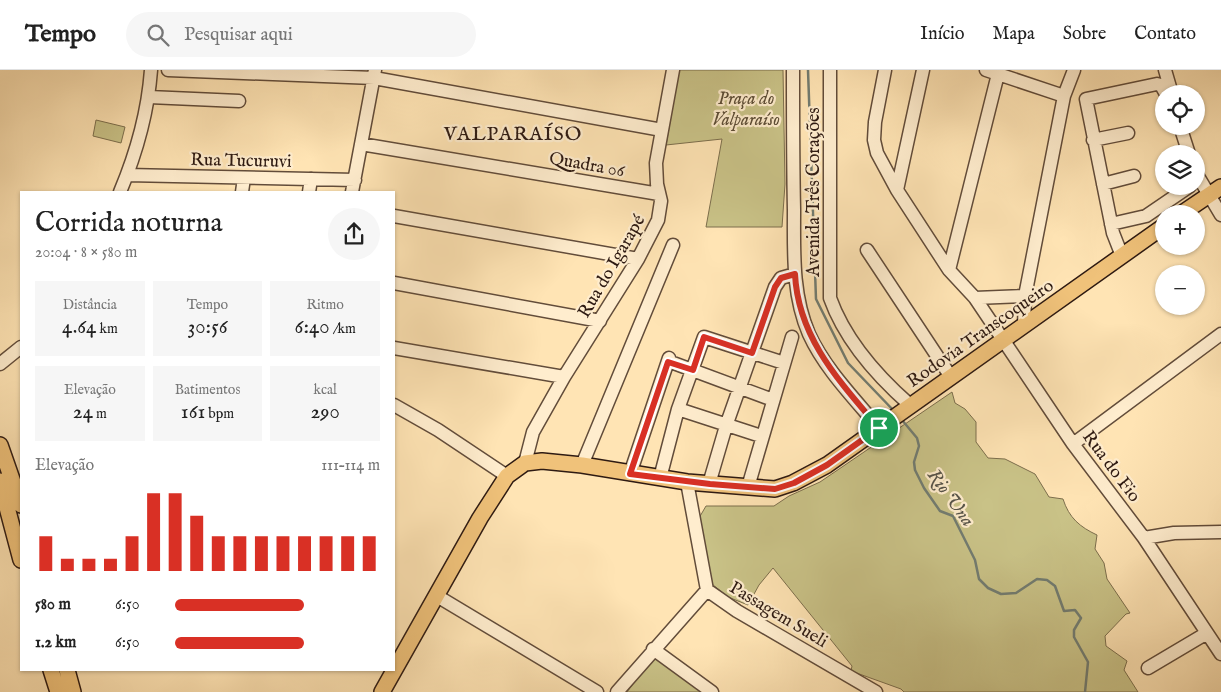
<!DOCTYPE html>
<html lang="pt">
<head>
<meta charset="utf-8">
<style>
  body { margin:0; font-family:"IM FELL English",serif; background:#f6f6f6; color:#222; height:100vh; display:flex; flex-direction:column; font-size:19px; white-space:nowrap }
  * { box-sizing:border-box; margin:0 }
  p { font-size:16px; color:#767676 }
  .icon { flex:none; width:28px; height:28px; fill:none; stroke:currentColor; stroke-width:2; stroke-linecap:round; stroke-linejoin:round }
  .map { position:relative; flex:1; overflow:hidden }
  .drawer { position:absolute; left:20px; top:121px; width:375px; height:480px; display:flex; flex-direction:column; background:#fff; border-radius:0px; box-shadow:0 1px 4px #0004 }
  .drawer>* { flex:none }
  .controls { position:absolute; left:1155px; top:15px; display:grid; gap:10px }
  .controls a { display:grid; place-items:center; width:50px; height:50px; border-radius:50%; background:#fff; box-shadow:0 1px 4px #0004; font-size:25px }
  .pin { position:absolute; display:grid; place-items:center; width:42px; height:42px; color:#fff; margin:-21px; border:2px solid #fff; border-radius:50%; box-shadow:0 1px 5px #0007 }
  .round { display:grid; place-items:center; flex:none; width:52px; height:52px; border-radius:26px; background:#f6f6f6 }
  .overview { display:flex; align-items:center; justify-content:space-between; height:85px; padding:0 15px }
  h1 { font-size:28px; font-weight:600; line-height:38px }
  .stats { display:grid; grid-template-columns:repeat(3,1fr); gap:8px; height:85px; padding:5px 15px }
  .stats div { display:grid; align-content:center; border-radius:0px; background:#f6f6f6; text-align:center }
  .stats b { font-size:21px; font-weight:600 }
  .stats small { font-size:14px; font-weight:400 }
  .stats p { font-size:14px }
  .chart { height:140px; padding:10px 15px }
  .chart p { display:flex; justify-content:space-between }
  .chart svg { width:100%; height:90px; margin-top:5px; stroke:#d93025; stroke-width:6 }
  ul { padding:0 15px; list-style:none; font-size:16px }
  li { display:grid; grid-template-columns:80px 60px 1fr; align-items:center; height:38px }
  li i { height:12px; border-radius:6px; background:#d93025 }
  header { display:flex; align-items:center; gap:30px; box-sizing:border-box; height:70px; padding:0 25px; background:#fff; border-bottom:1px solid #e0e0e0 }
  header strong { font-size:24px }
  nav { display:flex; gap:28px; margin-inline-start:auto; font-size:18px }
  .search { width:350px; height:45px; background:#f6f6f6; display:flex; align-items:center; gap:12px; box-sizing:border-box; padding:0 18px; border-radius:28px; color:#767676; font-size:19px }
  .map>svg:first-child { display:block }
</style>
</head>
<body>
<header>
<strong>Tempo</strong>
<div class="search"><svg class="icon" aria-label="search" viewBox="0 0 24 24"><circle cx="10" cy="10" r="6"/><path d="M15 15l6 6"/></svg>Pesquisar aqui</div>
<nav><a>Início</a><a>Mapa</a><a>Sobre</a><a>Contato</a></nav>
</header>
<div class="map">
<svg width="1221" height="622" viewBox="0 0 1221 622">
  <rect width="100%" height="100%" fill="#ffe4b4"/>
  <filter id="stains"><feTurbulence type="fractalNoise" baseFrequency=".004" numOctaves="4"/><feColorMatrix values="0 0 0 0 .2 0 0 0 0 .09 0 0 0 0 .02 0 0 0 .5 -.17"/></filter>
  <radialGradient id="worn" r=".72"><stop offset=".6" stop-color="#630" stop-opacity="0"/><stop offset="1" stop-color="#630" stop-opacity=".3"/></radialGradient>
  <path fill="#c9c287" stroke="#7c6e4c" d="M679 0H783L785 114 782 157H706L722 69 666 75Z
    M96 50 125 57 121 73 93 66Z
    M952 322 955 333 965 339 976 352V372L988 388 1005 389 1035 404 1049 427 1063 429C1069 448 1080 457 1097 465L1095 479 1104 493 1107 509 1130 543 1126 544 1105 566 1106 576 1127 591 1124 600 1138 622H904L901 619 851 601 852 596 773 498 759 515 748 535 728 527 712 514 699 448 706 436H774L789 426 820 412Z
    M655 584 708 622H627Z"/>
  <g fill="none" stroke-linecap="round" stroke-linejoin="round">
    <path stroke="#727c71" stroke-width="2.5" d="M808 0 816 229 848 293 895 342
      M902 350 917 368 919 376 914 392 915 400 924 418 940 441 953 446 975 490 979 509 988 518 1001 524 1016 523 1037 509 1047 510 1055 516 1064 541 1075 540 1081 548 1074 560V567L1088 592 1085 622"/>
    <g stroke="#624c3a" stroke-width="15">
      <path id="minor" d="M168 0 374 8 662 60
        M793 0C793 47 793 94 794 140 794 182 792 225 809 264 825 299 854 328 879 358
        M830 0V228C845 270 877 306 910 335
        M885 0 875 52 874 70 877 83 897 120 949 200 975 228 1073 374 1144 468 1221 584
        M986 0 1064 26
        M1165 0 1172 24
        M149 27 239 31
        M1180 56 1189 84
        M1093 70 1128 63
        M361 74 659 124
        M1196 103 1221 145
        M127 105 355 110
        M1103 114 1134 106
        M897 120 923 0
        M120 122C136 84 148 41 151 0
        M242 122 244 108
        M309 122 311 109
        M352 122 375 0
        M394 146 638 189
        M1111 154 1146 146 1190 116
        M867 180 951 307
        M1122 186 1113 163 1086 29 1157 14 1161 15 1166 24
        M949 200 998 4
        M394 213 600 251
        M975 228 1025 226
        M1024 256 1025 226 1064 26 1074 0
        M394 278 564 307
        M668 291 773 330
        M0 294 21 277
        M394 335 438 360 507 406
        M678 339 761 366
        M1073 374 1221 264
        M525 393 533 362 564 307 638 189 658 150 661 131 657 114 656 93 673 0
        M582 395 673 175
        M630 404 669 288
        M660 408 678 339 704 267 784 293
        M687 412 707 520 737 541 876 622
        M709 414 726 356 775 217 781 208 795 204
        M748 417 792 267
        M1144 468 1174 463 1221 462
        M437 526 597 622
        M653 579 712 622
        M1148 598 1207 563
        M617 622 707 520"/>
    </g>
    <g stroke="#2e1a12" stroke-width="18">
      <path id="major" d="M1181 144 1221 117
        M0 375 21 435
        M0 411 21 490
        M51 600 58 622
        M67 600 73 622
        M382 622 480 448 507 406 525 393 542 391 582 395 687 412 775 419 793 413 827 395 1164 156"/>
    </g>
    <use href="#minor" stroke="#ffedce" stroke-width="12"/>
    <use href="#major" stroke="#f0c27a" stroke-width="15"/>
  </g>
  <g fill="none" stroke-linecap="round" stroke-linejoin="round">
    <g stroke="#fff" stroke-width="10">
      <path id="route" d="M795 204C798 268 840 312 879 358L827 395 794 413 775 419 710 414 630 404 668 292 693 300 704 267 752 283 775 217 781 208Z"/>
    </g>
    <use href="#route" stroke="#d93025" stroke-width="6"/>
  </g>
  <g text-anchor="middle" stroke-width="4.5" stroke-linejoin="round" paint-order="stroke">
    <g font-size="18" font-style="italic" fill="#5c4c35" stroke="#ffedce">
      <text x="746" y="34">Praça do<tspan x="746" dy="21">Valparaíso</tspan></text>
    </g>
    <g font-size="18" fill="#2e1a12" stroke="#ffedce">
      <text transform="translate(241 90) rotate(1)" y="6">Rua Tucuruvi</text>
      <text transform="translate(587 94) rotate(10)" y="6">Quadra 06</text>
      <text transform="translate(813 122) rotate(-90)" y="6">Avenida Três Corações</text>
      <text transform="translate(611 196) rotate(-60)" y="6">Rua do Igarapé</text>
      <text transform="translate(980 263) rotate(-35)" y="6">Rodovia Transcoqueiro</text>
      <text transform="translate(1112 396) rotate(53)" y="6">Rua do Fio</text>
      <text transform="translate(779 544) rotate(31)" y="6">Passagem Sueli</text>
    </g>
    <g font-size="19" font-style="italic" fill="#565349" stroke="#ffedce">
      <text transform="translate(952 427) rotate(54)" y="7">Rio Una</text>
    </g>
    <g font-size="20" letter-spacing="1" fill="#2e1a12" stroke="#ffedce">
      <text x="513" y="70">VALPARAÍSO</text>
    </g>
  </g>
  <rect width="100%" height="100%" filter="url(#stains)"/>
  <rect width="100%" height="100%" fill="url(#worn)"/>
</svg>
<div class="controls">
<a><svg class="icon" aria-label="locate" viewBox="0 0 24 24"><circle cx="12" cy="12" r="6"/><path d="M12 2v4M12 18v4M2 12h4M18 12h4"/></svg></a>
<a><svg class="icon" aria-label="layers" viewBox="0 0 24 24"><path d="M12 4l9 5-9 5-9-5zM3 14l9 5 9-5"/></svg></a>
<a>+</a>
<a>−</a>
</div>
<div class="pin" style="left:879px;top:358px;background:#1e9e55"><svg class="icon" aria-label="arrive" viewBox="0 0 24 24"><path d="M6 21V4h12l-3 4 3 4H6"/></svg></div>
<section class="drawer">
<div class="overview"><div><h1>Corrida noturna</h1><p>20:04 · 8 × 580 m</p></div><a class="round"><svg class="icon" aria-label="share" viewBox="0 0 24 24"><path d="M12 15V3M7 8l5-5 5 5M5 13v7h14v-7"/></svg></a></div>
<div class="stats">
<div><p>Distância</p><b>4.64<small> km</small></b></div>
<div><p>Tempo</p><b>30:56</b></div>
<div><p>Ritmo</p><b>6:40<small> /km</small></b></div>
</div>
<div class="stats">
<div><p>Elevação</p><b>24<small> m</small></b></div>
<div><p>Batimentos</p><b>161<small> bpm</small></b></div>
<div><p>kcal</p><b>290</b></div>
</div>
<div class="chart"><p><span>Elevação</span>111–114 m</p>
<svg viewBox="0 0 160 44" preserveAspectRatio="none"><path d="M5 44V27M15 44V38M25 44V38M35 44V38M45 44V27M55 44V6M65 44V6M75 44V17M85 44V27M95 44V27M105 44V27M115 44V27M125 44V27M135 44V27M145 44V27M155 44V27"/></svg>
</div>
<ul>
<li><b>580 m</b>6:50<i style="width:63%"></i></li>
<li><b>1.2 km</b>6:50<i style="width:63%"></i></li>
</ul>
</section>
</div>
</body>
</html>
